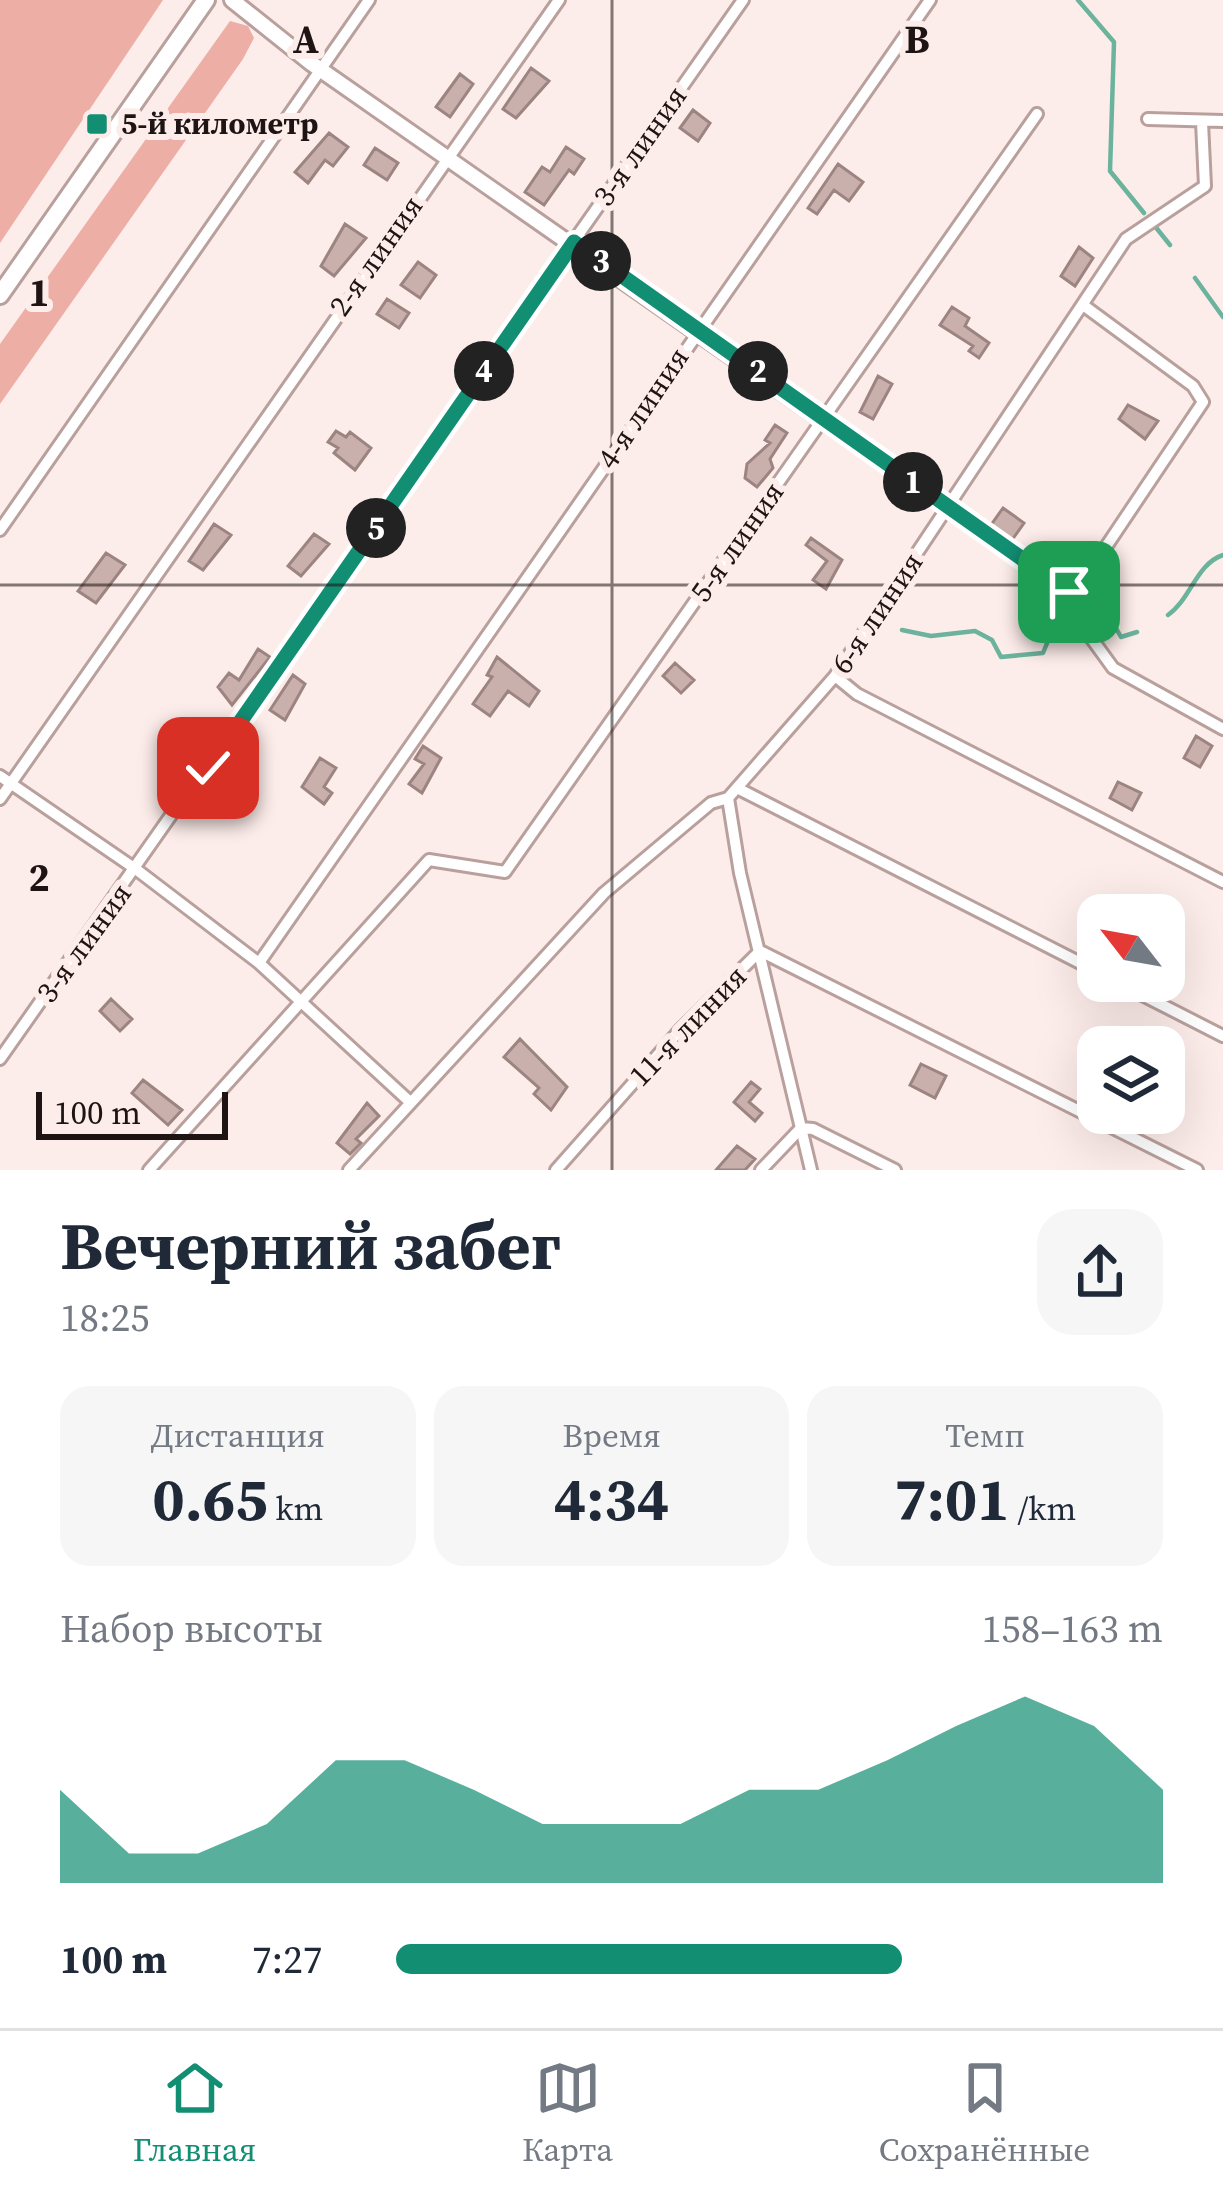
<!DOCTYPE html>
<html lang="ru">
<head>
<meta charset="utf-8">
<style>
  body { margin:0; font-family:"Source Serif 4",serif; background:#f6f6f7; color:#1f2937; height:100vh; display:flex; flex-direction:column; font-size:45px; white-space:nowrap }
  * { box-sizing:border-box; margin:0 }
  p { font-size:39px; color:#747a83 }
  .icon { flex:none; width:66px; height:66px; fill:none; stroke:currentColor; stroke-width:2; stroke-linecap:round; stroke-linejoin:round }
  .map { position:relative; height:1170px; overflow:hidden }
  .panel { display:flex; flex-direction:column; background:#fff; flex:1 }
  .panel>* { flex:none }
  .needle { width:78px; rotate:301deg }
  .buttons { position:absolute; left:1077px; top:894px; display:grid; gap:24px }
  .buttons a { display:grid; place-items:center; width:108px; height:108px; border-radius:24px; background:#fff; box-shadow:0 12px 48px #0002; font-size:60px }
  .scale { position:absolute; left:36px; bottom:30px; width:192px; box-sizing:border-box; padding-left:12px; border:6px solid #1d1413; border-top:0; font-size:33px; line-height:42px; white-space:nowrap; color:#1d1413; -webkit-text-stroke:9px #fdedea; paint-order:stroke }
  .pin { position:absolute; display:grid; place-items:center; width:102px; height:102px; color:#fff; margin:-51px; border-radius:24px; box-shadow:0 6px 18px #0006 }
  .km { position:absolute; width:60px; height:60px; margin:-30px; border-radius:50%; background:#222; color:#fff; font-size:33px; line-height:60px; text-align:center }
  .round { display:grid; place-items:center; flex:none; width:126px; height:126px; border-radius:36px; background:#f6f6f7 }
  .overview { display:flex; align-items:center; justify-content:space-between; height:204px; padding:0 60px }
  h1 { font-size:66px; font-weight:700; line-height:90px }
  .figures { display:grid; grid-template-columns:repeat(3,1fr); gap:18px; height:204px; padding:12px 60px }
  .figures div { display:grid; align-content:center; border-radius:30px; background:#f6f6f7; text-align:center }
  .figures b { font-size:60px; font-weight:700 }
  .figures small { font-size:33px; font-weight:400 }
  .figures p { font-size:33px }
  .chart { height:336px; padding:24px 60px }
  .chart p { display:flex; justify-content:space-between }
  .chart svg { width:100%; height:216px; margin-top:12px; fill:#128e73; opacity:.7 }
  ul { padding:0 60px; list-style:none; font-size:39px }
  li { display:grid; grid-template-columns:192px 144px 1fr; align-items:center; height:90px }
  li i { height:30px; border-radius:15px; background:#128e73 }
  .dock { display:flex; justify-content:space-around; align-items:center; height:168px; border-top:3px solid #e0e1e3; background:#fff; font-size:33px; color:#747a83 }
  .dock a { display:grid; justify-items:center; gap:6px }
  .dock .active { color:#128e73 }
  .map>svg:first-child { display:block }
</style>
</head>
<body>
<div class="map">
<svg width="1223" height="1170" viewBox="0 0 1223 1170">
  <rect width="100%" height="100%" fill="#fdedea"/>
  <path fill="#edaea6" d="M0 0H163L0 243Z
    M230 21 248 26 254 38 243 59 0 404V344Z"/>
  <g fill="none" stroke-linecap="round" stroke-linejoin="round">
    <path stroke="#6bb39d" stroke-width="4.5" d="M1078 0 1114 42 1110 171 1144 213
      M1154 225 1170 245
      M1195 278 1223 317
      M1168 615C1191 599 1196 564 1223 555
      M1096 616 1113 623 1121 637 1137 632
      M902 630 931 636 975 631 992 640 1001 657 1043 653 1052 631 1071 626"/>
  </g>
  <path fill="#cab0ad" stroke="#9c8480" stroke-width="3" d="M531 68 549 81 516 118 503 109Z
    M460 74 473 84 450 117 436 107Z
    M693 110 710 123 698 141 680 128Z
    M329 133 348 147 333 166 325 160 308 183 295 172Z
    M566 147 584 159 574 174 569 170 544 205 525 192 542 167 550 172Z
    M375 148 398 163 387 180 364 165Z
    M838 164 863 182 849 201 834 190 817 214 808 208Z
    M345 224 366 238 334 276 321 266Z
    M1079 247 1093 258 1075 286 1061 276Z
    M418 262 436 275 420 298 401 285Z
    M387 299 409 313 399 328 377 314Z
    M952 307 969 318 965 326 989 343 979 358 969 351 973 346 940 325Z
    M878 376 892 384 873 419 860 412Z
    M1128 405 1158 421 1145 439 1119 419Z
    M775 425 787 433 770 459 773 468 757 487 745 478 747 464 770 443 765 440Z
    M336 431 346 437 350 432 371 448 355 470 334 453 338 448 328 442Z
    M1003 508 1024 523 1012 540 991 525Z
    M214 524 231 535 203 570 189 561Z
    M314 534 329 544 301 576 288 566Z
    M811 538 842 560 826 589 813 580 827 561 806 545Z
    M106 553 125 565 96 603 78 591Z
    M258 649 270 657 232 705 218 687 229 673 239 680Z
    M497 657 539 691 529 706 508 691 490 716 473 704 492 677 487 675Z
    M675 663 694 680 681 693 663 676Z
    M293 675 305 684 285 720 270 710Z
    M1196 736 1212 746 1200 767 1184 758Z
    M423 746 441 758 422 793 409 784 424 764 415 759Z
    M320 758 336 768 324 787 332 793 324 804 302 787Z
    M1118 782 1141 793 1132 810 1110 798Z
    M111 999 132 1019 120 1031 100 1011Z
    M520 1039 567 1087 551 1110 534 1094 539 1088 504 1057Z
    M921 1064 946 1076 935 1098 910 1085Z
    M143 1080 182 1110 168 1125 132 1093Z
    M751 1082 760 1089 749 1102 762 1113 755 1121 734 1102Z
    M367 1103 379 1116 356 1139 361 1143 350 1154 337 1143Z
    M737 1146 755 1159 745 1170H716Z"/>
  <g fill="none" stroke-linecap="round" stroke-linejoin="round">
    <g stroke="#b9a09d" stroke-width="16">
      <path id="minor" d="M1148 119 1223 121
        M950 509 1069 592 1076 617 1113 668 1223 729
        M0 530 369 0
        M1069 592 1077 590 1203 402 1193 386 1083 305
        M835 676 857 694 1223 882
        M0 776 137 870 259 963 410 1102
        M737 788 1098 972
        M728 798 740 873 811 1170
        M0 799 559 0
        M259 963 930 0
        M1115 981 1223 1036
        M0 1059 743 0
        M149 1170 429 860 505 872 1037 114
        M349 1170 604 893 711 803 728 798 835 676 1126 239 1205 186 1202 122
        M556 1170 680 1030 760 951 1197 1170
        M761 1170 801 1128 813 1129 895 1170"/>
    </g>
    <g stroke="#b9a09d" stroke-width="20">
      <path id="tertiary" d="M232 0 311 63 950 509"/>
    </g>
    <g stroke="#b9a09d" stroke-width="22">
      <path id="secondary" d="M0 295 206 0"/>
    </g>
    <use href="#minor" stroke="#fff" stroke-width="10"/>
    <use href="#tertiary" stroke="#fff" stroke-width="14"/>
    <use href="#secondary" stroke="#fff" stroke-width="16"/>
  </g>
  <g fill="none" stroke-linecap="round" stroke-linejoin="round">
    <g stroke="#fff" stroke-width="24">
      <path id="route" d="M208 768 574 242 1069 592"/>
    </g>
    <use href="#route" stroke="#128e73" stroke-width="15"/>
  </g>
  <path fill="none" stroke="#1d1413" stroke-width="3" stroke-opacity="0.55" d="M612 0V1170M0 585H1223"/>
  <rect fill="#128e73" stroke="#fdedea" stroke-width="4.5" x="85" y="112" width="24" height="24" rx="6"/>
  <g text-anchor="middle" stroke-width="12" stroke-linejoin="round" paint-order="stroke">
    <g font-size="30" font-weight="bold" fill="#1d1413" stroke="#fdedea" text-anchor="start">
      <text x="121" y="134">5-й километр</text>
    </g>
    <g font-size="30" fill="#1d1413" stroke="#fdedea">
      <text transform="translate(640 146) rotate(-55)" y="10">3-я линия</text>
      <text transform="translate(376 256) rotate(-55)" y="10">2-я линия</text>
      <text transform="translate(643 408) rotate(-56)" y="10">4-я линия</text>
      <text transform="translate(737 542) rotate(-55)" y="10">5-я линия</text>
      <text transform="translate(877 613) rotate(-56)" y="10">6-я линия</text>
      <text transform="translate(84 943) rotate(-54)" y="10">3-я линия</text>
      <text transform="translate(688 1026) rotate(-46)" y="10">11-я линия</text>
    </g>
  </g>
  <g font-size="39" text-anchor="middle" font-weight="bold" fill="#1d1413" stroke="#fdedea" stroke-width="12" stroke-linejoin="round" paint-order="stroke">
    <text x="306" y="53">A</text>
    <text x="917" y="53">B</text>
    <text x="39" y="306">1</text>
    <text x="39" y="891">2</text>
  </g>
</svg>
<div class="buttons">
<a><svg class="needle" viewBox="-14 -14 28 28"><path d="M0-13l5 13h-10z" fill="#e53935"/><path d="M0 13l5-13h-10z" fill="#747a83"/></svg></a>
<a><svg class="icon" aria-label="layers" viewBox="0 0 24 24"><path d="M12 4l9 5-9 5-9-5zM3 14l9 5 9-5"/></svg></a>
</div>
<div class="scale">100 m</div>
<div class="pin" style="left:1069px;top:592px;background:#1e9e55"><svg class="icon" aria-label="arrive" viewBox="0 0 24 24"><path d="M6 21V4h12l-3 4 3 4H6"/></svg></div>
<div class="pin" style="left:208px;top:768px;background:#d93025"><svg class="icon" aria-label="check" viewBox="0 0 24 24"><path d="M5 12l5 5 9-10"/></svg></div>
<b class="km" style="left:913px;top:482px">1</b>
<b class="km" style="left:758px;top:371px">2</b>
<b class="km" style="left:601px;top:261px">3</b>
<b class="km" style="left:484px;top:371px">4</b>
<b class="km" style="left:376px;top:528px">5</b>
</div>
<section class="panel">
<div class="overview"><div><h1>Вечерний забег</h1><p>18:25</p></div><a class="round"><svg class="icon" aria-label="share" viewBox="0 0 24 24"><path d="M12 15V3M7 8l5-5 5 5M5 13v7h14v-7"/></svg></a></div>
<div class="figures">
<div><p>Дистанция</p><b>0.65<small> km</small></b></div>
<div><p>Время</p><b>4:34</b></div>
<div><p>Темп</p><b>7:01<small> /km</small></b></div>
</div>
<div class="chart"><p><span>Набор высоты</span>158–163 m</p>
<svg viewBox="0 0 160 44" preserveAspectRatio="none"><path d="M0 44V25L10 38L20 38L30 32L40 19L50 19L60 25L70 32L80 32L90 32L100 25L110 25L120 19L130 12L140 6L150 12L160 25V44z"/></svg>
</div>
<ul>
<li><b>100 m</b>7:27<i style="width:66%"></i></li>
</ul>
</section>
<nav class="dock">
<a class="active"><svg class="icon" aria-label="home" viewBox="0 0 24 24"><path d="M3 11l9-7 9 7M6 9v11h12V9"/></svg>Главная</a>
<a><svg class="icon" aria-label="map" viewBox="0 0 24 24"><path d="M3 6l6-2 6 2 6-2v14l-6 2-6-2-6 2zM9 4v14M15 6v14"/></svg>Карта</a>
<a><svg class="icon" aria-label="saved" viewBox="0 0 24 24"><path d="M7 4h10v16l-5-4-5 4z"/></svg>Сохранённые</a>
</nav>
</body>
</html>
